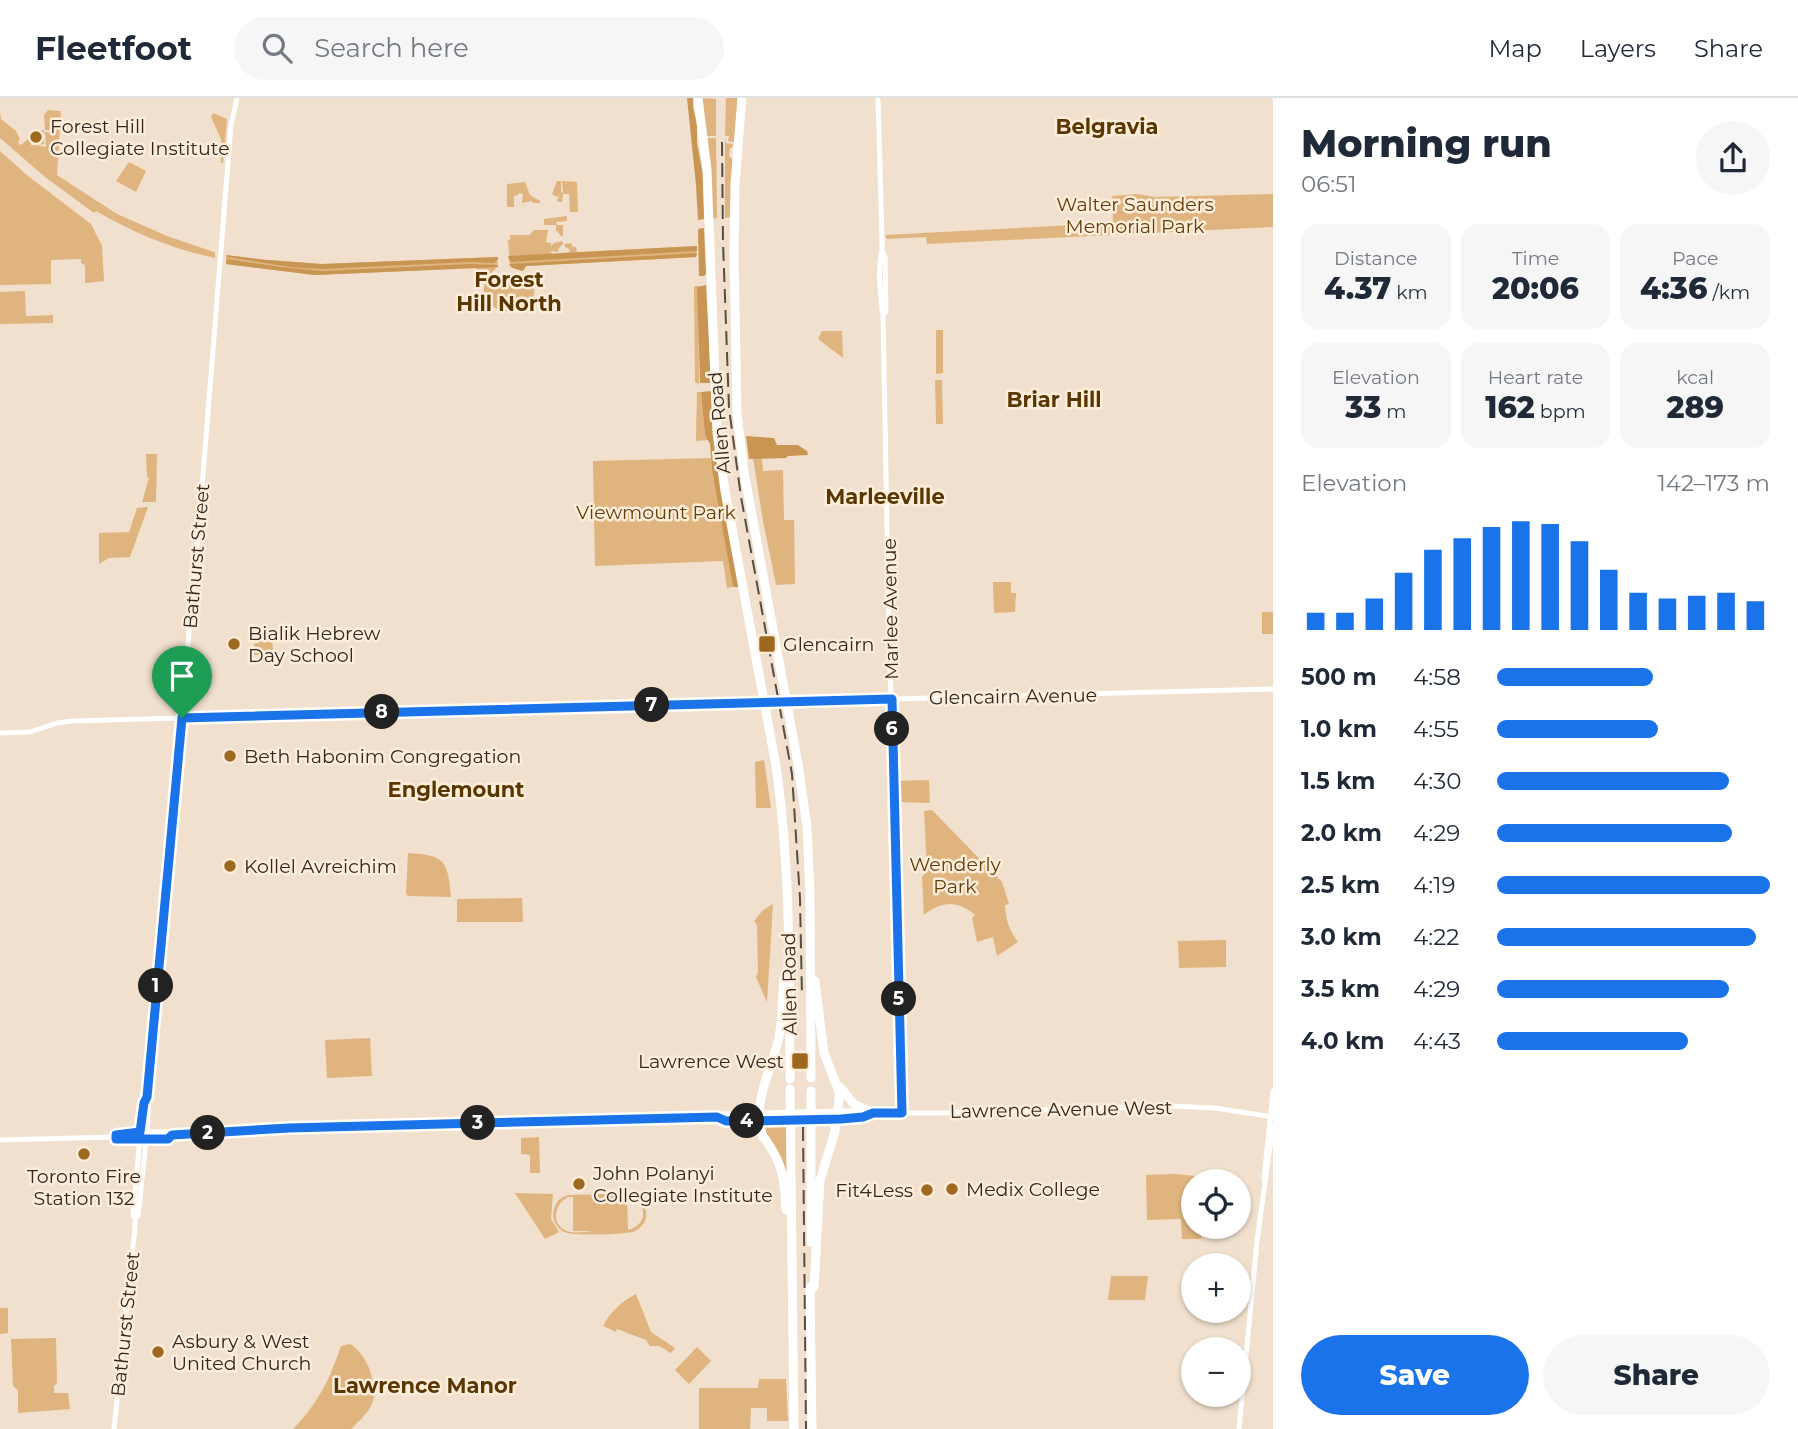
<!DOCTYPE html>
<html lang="en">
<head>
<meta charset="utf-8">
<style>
  body { margin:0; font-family:Montserrat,sans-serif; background:#f6f6f7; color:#1f2937; height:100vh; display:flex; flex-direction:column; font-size:26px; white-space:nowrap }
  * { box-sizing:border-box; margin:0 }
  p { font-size:23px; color:#747a83 }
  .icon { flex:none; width:38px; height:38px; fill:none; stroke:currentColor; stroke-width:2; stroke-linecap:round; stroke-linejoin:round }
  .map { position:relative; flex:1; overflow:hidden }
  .sheet { display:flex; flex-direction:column; background:#fff; width:525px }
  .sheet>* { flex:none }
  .fabs { position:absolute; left:1181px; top:1071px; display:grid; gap:14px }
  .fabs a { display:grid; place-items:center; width:70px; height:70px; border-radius:50%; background:#fff; box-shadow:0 2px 5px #0004; font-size:35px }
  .pin { position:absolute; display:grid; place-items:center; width:60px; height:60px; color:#fff; margin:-72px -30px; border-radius:50% 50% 50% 0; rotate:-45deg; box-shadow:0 0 7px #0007 }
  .pin .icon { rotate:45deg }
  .km { position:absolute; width:35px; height:35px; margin:-18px; border-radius:50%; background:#222; color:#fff; font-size:19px; line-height:35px; text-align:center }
  .round { display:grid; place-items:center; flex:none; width:74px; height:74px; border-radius:37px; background:#f6f6f7 }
  .summary { display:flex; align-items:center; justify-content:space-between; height:119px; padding:0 28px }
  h1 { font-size:38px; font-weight:800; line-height:52px }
  .figures { display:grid; grid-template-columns:repeat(3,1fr); gap:10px; height:119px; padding:7px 28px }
  .figures div { display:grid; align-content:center; border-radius:18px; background:#f6f6f7; text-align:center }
  .figures b { font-size:30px; font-weight:800 }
  .figures small { font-size:19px; font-weight:400 }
  .figures p { font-size:19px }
  .chart { height:196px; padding:14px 28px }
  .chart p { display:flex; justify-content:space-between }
  .chart svg { width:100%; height:126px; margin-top:7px; stroke:#1a73e8; stroke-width:6 }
  .action { display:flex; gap:14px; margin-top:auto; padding:14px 28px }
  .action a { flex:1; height:80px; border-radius:42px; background:#1a73e8; color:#fff; font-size:28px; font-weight:800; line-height:80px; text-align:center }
  .action a+a { background:#f6f6f7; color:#1f2937 }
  ul { padding:0 28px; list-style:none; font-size:23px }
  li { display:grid; grid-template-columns:112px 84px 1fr; align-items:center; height:52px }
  li i { height:18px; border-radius:9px; background:#1a73e8 }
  header { display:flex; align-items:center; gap:42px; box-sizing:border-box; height:98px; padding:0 35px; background:#fff; border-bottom:2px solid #e0e1e3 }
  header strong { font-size:33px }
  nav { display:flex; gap:38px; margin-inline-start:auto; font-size:24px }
  .search { width:490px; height:63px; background:#f6f6f7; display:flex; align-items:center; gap:18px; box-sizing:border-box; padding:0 24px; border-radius:38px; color:#747a83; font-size:26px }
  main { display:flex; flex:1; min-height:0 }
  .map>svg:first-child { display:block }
</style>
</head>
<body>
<header>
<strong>Fleetfoot</strong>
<div class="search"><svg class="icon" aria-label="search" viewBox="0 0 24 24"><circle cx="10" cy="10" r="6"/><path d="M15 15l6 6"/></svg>Search here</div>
<nav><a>Map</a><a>Layers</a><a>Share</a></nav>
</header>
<main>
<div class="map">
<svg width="1273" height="1331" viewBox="0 0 1273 1331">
  <rect width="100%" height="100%" fill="#f1e0cd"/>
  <path fill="#e0b47e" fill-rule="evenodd" d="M700 0 716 1V38H706Z
    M726 0H738L734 44 728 43 729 38H725Z
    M48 12 61 13 57 77 117 116 167 138 214 154 215 155V160C172 151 134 135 96 113L94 115 45 79 0 40V15L1 21 16 33 20 41 18 45 21 47 29 40 31 41V47H34L32 33 44 32V46L36 47 46 49 45 34 56 35V25V33L45 32 44 17Z
    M213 15 227 21 223 65H221V41L211 19Z
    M707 40H716L717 120 712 121Z
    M725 40 726 45 733 46 732 50H730L729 58 733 62 730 119 725 120Z
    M0 53 28 78 91 126 102 148 104 183 85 185V167L81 165V161L51 162V186L0 187Z
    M129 64 146 73 136 94 116 83Z
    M557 83H561V94L563 95 562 83 577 84 578 114H570L569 96H563L562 104H558L557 102 560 97 557 99 552 96Z
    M525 84 530 97 540 103V105H533L532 103 522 105 523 96 519 95 518 97 514 98V109H507V86Z
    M1137 96 1155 99 1273 96V129L927 146 926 139 887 141 885 137 1113 125 1112 98Z
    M567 118V123L556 124 557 127H563V138H561L556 132V127H544V121Z
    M534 132H548L546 144 551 145V148L554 145 562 143 563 146 559 150 558 154 551 153 552 156 570 154 569 151 565 149 564 146 571 145 573 149H576L577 154 697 148 696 159 526 168 523 173 510 168 508 142H510V137H529Z
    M226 157 267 162 322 166 498 159C498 175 493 171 484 181 482 184 480 187 477 190L476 170 315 177 226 166Z
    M509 175C526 176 546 192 526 207 493 231 459 179 509 175Z
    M695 188H698L699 286 695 284 694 189Z
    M25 193 26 218 53 217V225L0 226V194Z
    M936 232H943V275L936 276Z
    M822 233H842L843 260 818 241Z
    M935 282H942L943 326H936Z
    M697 294H701L705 337 709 342 696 343Z
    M146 356H157L156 404H142L149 380 147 379Z
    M711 360 733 489 727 490 723 463 595 468 593 363Z
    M753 360H762L763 373 783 372 784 422H794L795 486 776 487 763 423Z
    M148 409 130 459 109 460 99 466V435L129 434 137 410Z
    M993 484H1011V495H1016L1015 514 994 515Z
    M1262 514H1273V536H1262Z
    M257 536H272L273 556 254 557V546L258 545Z
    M764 662 771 710H756L755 664Z
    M929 682 930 705 898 704 897 683Z
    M932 712 1002 784 1009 806 1005 807C1006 822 1009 832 1018 844L997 858 993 839 977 844 972 820 975 817C957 802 942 803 924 817L922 779 927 772 924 713Z
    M408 755C445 757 448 763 451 799L408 798 406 795Z
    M522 800 523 824H457V801Z
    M773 806 767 904 756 879 758 874 757 827 754 823 763 812Z
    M1226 842V869L1179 870 1178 843Z
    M370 940 372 978 327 980 325 942Z
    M764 1026 787 1029 788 1078 785 1077 763 1032Z
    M539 1039 540 1075H530V1057L521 1056V1040Z
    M1174 1076 1209 1079 1208 1083H1194V1129H1202L1201 1141H1182L1181 1121 1147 1122 1146 1077Z
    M515 1095 553 1096 551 1121 559 1134 545 1141Z
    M646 1095V1097L637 1098C648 1108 651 1125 635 1133 627 1137 572 1138 564 1134 556 1130 551 1120 554 1111 556 1103 561 1099 569 1097ZM627 1097 637 1101C648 1113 644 1128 628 1132ZM568 1099H573V1133H593C586 1134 577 1135 570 1134 550 1129 553 1107 568 1099Z
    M1111 1178H1148L1145 1202H1108Z
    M636 1196 651 1234 675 1250 671 1255 659 1248H650L646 1242 617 1231 616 1234 603 1228C611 1213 621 1204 636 1196Z
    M0 1210H8V1235L0 1236Z
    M56 1240 57 1285 54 1288V1295H68L70 1311 18 1315V1292L13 1288 11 1241Z
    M350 1246C368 1256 381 1292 370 1310 365 1318 357 1325 351 1331H293C317 1307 330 1281 341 1248Z
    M697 1249 711 1263 689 1286 675 1272Z
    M759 1281H786L788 1323H767V1310H751L750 1331H699V1290H758Z"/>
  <path fill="#c99553" d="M687 0H693V9L697 27V45L703 76 704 121 698 122 696 87Z
    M704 130 706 176 704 178H699L698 131Z
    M697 148V153L510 164 508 158Z
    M697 155 696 159 526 168 523 173 512 170 509 166Z
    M226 157 267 162 322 166 498 159V161L494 165 470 164 322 171 290 169 228 159Z
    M227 161 280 169 323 173 470 166 498 167V169L477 170 315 177 226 166Z
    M706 187 711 285H700L697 189Z
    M711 293 716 360 740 489H733L712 371 710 346 705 337 701 294Z
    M746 338 774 340 777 347H798L807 353 808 357 788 358 786 360 749 361Z"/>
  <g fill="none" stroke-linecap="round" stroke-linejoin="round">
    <path stroke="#fff" stroke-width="5" d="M878 0 882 140V153L885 159 886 213 884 216
      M882 153C877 171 881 195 882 213L883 216 888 485 902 1015
      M0 635 30 634 57 625 71 623 1273 591
      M717 1019 726 1023 863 1019 873 1015
      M115 1039 117 1037 140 1034H170L172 1037
      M0 1042 114 1039 118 1042 168 1041 172 1037 288 1030 692 1020 717 1019 724 1016 843 1013H863L873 1015H938L1170 1008 1215 1010 1273 1019
      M1264 1081 1273 993
      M135 1120 138 1118 147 1034 149 1004 147 999 162 833 201 402 231 27 237 0
      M114 1331 135 1129V1120L133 1117 143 1005 147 999
      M1239 1331 1257 1143 1273 1027"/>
    <path stroke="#fff" stroke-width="9" d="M698 0 707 72 717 334 725 393 776 668C791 772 789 877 790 981
      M742 0 735 86 734 159 737 316 744 374 798 666 807 729 810 795 811 980
      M840 989 854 1006 873 1015
      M790 991 794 1331
      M752 1023C763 1038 776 1054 781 1072 785 1085 785 1099 786 1112
      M763 1039C751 1004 772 972 779 939 783 919 782 898 784 879
      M811 1144V993
      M810 1189 812 1331
      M810 1193 814 1189 820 1083 835 1033 839 1002V994L824 955 815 883"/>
    <path stroke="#564e44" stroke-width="2" stroke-dasharray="14 7" stroke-linecap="butt" d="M722 44 723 144 729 310 741 399 792 676 800 801 802 899
      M803 1029 806 1331"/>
  </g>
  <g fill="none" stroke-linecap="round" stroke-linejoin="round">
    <g stroke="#fff" stroke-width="14">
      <path id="route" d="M892 601 902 1015H873L863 1019 841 1021 752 1023H726L717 1019 289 1030 172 1037 168 1041H116V1037L140 1034 144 1005 147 999 182 620Z"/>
    </g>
    <use href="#route" stroke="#1a73e8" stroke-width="9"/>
  </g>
  <g fill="#9c691f" stroke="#feedda" stroke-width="2.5">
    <circle cx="36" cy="39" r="7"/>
    <circle cx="234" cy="546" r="7"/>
    <rect x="758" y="537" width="18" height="18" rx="3.5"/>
    <circle cx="230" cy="658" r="7"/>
    <circle cx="230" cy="768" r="7"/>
    <rect x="791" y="954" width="18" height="18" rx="3.5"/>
    <circle cx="84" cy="1056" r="7"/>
    <circle cx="579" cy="1086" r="7"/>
    <circle cx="952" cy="1091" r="7"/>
    <circle cx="927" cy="1092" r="7"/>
    <circle cx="158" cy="1254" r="7"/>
  </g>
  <g text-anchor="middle" stroke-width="5" stroke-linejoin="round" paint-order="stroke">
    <g font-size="19" fill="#2f2921" stroke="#feedda" text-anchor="start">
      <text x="50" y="35">Forest Hill<tspan x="50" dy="22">Collegiate Institute</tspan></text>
      <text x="248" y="542">Bialik Hebrew<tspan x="248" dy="22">Day School</tspan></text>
      <text x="783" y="553">Glencairn</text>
      <text x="244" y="665">Beth Habonim Congregation</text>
      <text x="244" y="775">Kollel Avreichim</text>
      <text x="784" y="970" text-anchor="end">Lawrence West</text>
      <text x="593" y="1082">John Polanyi<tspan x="593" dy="22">Collegiate Institute</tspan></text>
      <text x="84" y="1085" text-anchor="middle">Toronto Fire<tspan x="84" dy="22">Station 132</tspan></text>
      <text x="966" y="1098">Medix College</text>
      <text x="913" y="1099" text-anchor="end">Fit4Less</text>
      <text x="172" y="1250">Asbury &amp; West<tspan x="172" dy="22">United Church</tspan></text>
    </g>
    <g font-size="19" fill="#623f08" stroke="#feedda">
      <text x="1135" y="113">Walter Saunders<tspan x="1135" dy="22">Memorial Park</tspan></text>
      <text x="656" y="421">Viewmount Park</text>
      <text x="955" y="773">Wenderly<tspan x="955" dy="22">Park</tspan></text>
    </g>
    <g font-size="19" fill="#2f2921" stroke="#feedda">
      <text transform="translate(719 325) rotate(-95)" y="7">Allen Road</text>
      <text transform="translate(196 458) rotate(-85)" y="7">Bathurst Street</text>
      <text transform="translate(890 511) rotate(-91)" y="7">Marlee Avenue</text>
      <text transform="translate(1013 598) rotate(-1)" y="7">Glencairn Avenue</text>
      <text transform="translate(789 886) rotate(-91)" y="7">Allen Road</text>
      <text transform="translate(1061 1011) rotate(-1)" y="7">Lawrence Avenue West</text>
      <text transform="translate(125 1226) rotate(-84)" y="7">Bathurst Street</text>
    </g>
    <g font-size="21" font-weight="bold" fill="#5a3700" stroke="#feedda">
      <text x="1107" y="36">Belgravia</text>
      <text x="509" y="189">Forest<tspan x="509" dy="24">Hill North</tspan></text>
      <text x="1054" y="309">Briar Hill</text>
      <text x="885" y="406">Marleeville</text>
      <text x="456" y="699">Englemount</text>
      <text x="425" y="1295">Lawrence Manor</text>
    </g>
  </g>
</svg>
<div class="fabs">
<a><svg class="icon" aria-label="locate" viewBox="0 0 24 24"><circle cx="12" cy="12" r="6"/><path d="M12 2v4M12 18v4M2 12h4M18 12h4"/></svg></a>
<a>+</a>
<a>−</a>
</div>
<div class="pin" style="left:182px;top:620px;background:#1e9e55"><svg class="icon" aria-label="arrive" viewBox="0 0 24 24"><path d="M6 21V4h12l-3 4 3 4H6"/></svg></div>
<b class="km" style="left:156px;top:888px">1</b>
<b class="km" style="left:208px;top:1035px">2</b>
<b class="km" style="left:478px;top:1025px">3</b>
<b class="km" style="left:747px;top:1023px">4</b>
<b class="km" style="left:899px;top:901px">5</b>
<b class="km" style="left:892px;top:631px">6</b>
<b class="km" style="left:652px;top:607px">7</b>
<b class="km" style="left:382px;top:614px">8</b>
</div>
<section class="sheet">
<div class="summary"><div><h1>Morning run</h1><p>06:51</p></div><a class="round"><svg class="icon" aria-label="share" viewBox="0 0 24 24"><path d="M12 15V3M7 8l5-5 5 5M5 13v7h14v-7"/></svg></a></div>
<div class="figures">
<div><p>Distance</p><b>4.37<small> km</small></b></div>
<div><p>Time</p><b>20:06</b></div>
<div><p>Pace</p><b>4:36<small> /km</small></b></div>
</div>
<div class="figures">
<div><p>Elevation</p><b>33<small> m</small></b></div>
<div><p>Heart rate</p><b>162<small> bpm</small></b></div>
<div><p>kcal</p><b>289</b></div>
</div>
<div class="chart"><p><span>Elevation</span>142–173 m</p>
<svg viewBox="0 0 160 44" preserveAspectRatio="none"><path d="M5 44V38M15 44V38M25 44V33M35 44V24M45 44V16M55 44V12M65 44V8M75 44V6M85 44V7M95 44V13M105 44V23M115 44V31M125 44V33M135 44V32M145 44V31M155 44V34"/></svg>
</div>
<ul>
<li><b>500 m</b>4:58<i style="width:57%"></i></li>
<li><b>1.0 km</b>4:55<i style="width:59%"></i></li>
<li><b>1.5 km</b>4:30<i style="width:85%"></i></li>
<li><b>2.0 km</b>4:29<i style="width:86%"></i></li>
<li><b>2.5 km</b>4:19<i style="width:100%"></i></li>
<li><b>3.0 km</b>4:22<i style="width:95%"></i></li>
<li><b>3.5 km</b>4:29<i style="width:85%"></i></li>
<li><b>4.0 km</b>4:43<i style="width:70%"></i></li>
</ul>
<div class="action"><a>Save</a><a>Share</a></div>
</section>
</main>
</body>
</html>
